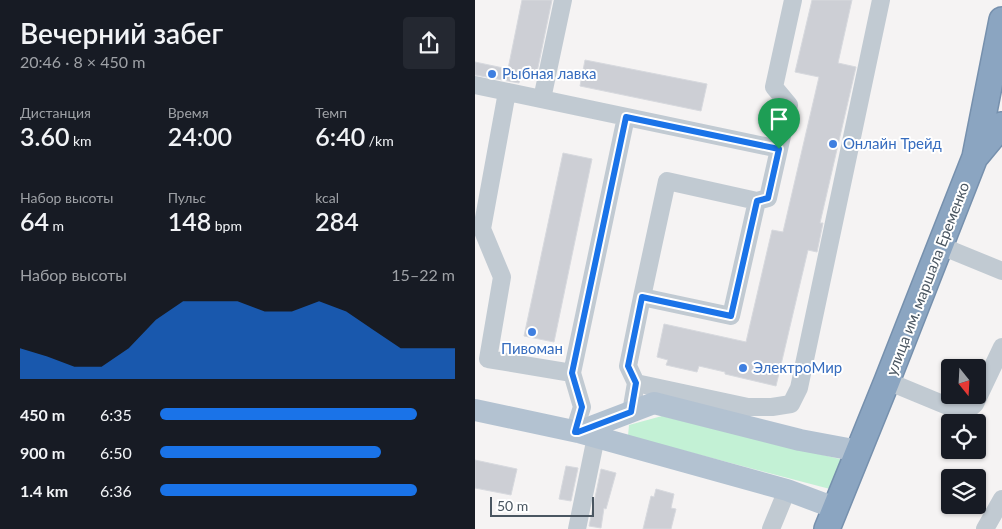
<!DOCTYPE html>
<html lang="ru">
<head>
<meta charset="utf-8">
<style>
  body { margin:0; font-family:Lato,sans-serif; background:#242831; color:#f1f3f6; height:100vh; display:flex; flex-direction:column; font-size:19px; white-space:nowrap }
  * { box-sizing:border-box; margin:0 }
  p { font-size:16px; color:#9ea1a6 }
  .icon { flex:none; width:28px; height:28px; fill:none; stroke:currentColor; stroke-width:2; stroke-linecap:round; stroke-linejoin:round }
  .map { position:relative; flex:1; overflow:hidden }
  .drawer { display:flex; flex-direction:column; background:#171b24; width:475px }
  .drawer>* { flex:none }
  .needle { width:32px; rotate:162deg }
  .fabs { position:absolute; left:466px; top:359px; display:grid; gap:10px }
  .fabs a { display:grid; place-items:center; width:45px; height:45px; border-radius:5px; background:#171b24; box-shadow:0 1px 4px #0004; font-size:25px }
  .scale { position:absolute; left:15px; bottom:12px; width:104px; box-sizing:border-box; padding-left:5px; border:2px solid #4a5661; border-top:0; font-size:14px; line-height:18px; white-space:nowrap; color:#4a5661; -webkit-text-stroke:4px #fff; paint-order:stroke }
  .pin { position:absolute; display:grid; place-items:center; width:42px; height:42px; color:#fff; margin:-51px -21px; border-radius:50% 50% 50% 0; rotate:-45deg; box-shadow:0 0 5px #0007 }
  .pin .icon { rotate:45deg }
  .round { display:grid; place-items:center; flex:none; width:52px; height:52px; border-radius:5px; background:#242831 }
  .overview { display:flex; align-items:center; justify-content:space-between; height:85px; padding:0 20px }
  h1 { font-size:28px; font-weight:600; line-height:38px }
  .stats { display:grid; grid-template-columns:repeat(3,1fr); gap:8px; height:85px; padding:5px 20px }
  .stats div { display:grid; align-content:center }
  .stats b { font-size:25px; font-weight:600 }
  .stats small { font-size:14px; font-weight:400 }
  .stats p { font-size:14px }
  .chart { height:140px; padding:10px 20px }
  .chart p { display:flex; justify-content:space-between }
  .chart svg { width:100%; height:90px; margin-top:5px; fill:#1a73e8; opacity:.7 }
  ul { padding:0 20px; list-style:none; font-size:16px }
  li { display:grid; grid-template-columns:80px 60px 1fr; align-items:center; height:38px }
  li i { height:12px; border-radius:6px; background:#1a73e8 }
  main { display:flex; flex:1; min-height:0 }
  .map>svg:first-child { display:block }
</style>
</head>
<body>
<main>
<section class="drawer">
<div class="overview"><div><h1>Вечерний забег</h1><p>20:46 · 8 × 450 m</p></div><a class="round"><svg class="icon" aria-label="share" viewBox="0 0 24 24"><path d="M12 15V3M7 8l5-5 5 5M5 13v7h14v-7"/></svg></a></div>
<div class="stats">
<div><p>Дистанция</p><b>3.60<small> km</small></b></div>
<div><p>Время</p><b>24:00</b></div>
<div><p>Темп</p><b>6:40<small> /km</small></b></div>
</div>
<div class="stats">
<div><p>Набор высоты</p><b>64<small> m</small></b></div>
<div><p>Пульс</p><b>148<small> bpm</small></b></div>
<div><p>kcal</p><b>284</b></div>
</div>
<div class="chart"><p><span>Набор высоты</span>15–22 m</p>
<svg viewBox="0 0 160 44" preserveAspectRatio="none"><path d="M0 44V29L10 33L20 38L30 38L40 29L50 15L60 6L70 6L80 6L90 11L100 11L110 6L120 11L130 20L140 29L150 29L160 29V44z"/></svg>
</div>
<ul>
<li><b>450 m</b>6:35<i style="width:87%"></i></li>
<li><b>900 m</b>6:50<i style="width:75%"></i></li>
<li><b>1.4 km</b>6:36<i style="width:87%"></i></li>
</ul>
</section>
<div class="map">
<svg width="527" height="529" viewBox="0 0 527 529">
  <rect width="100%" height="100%" fill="#f5f3f3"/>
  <path fill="#c3f1d5" d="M187 416 369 460 355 489 153 436 154 425Z"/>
  <path fill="#cdcfd5" stroke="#d7d9de" d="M47 0H77L61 77 46 73 44 83 0 75V62L33 69Z
    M337 0H377L363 63 381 67 345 223H348L342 252 333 250 301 386 250 374V372L224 366 222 372 191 365 193 360 182 357 189 324 271 342 297 230 308 232 344 77 320 72Z
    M110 60 232 84 226 111 105 86Z
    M88 153 117 159 79 342 49 336Z
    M0 460 42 469 36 495 0 488Z
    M91 466 103 468 96 501 84 499Z
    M126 469 141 473 131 509 129 508 126 528 114 526Z
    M181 489 199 494 196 508 201 509 196 529H168L176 496 179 497Z"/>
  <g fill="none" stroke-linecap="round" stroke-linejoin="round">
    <g stroke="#7690ad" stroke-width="28">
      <path id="highway" d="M502 155 527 125
        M352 529 412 381 500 157 527 20"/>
    </g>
    <path stroke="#c1cad2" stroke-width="18" d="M0 85 304 149
      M32 92 7 229 27 277 13 359 97 373 107 407 99 432
      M67 99 88 0
      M192 181 282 201 256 316 167 297Z
      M282 201 293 198 314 105 299 87 318 0
      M466 246 527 271
      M97 373 151 117
      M412 381 487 412 493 410 500 404 527 347
      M161 383 153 366 167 297
      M156 412 161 383 273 407H297L316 404 324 388 406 0
      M102 529 121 437
      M296 529 312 490
      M510 529 527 499"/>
    <path stroke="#b3c2d1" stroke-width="22" d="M0 410 103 432 312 490 360 508
      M103 432 179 403 325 440 384 451"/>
    <use href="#highway" stroke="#8ba5c1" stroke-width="25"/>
  </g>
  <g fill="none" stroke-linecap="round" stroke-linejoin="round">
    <g stroke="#fff" stroke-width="10">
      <path id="route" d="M151 117 304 149 293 198 282 201 256 316 167 297 153 366 161 383 156 412 103 432H100L107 407 97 373Z"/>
    </g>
    <use href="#route" stroke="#1a73e8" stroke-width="6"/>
  </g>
  <g fill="#3f7fe0" stroke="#fff" stroke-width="2">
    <circle cx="17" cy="74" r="5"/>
    <circle cx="358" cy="144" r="5"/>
    <circle cx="57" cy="332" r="5"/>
    <circle cx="268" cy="368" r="5"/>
  </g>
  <g text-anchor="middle" stroke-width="4" stroke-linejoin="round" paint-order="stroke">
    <g font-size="15" fill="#366cbe" stroke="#fff" text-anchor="start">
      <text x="27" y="79">Рыбная лавка</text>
      <text x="368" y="149">Онлайн Трейд</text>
      <text x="57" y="354" text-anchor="middle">Пивоман</text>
      <text x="278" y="373">ЭлектроМир</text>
    </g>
    <g font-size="15" fill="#4a5661" stroke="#fff">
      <text transform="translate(453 279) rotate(-69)" y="5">улица им. маршала Еременко</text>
    </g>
  </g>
</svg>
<div class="fabs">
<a><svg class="needle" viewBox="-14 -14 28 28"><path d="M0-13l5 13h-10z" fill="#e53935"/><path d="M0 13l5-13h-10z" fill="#9ea1a6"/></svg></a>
<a><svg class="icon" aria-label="locate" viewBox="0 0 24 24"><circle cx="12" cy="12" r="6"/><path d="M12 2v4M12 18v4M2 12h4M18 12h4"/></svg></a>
<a><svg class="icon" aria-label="layers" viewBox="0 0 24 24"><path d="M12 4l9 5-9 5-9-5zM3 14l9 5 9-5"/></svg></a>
</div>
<div class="scale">50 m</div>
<div class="pin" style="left:304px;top:149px;background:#1e9e55"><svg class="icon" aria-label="arrive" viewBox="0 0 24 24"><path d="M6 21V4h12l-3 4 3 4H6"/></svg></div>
</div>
</main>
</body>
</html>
